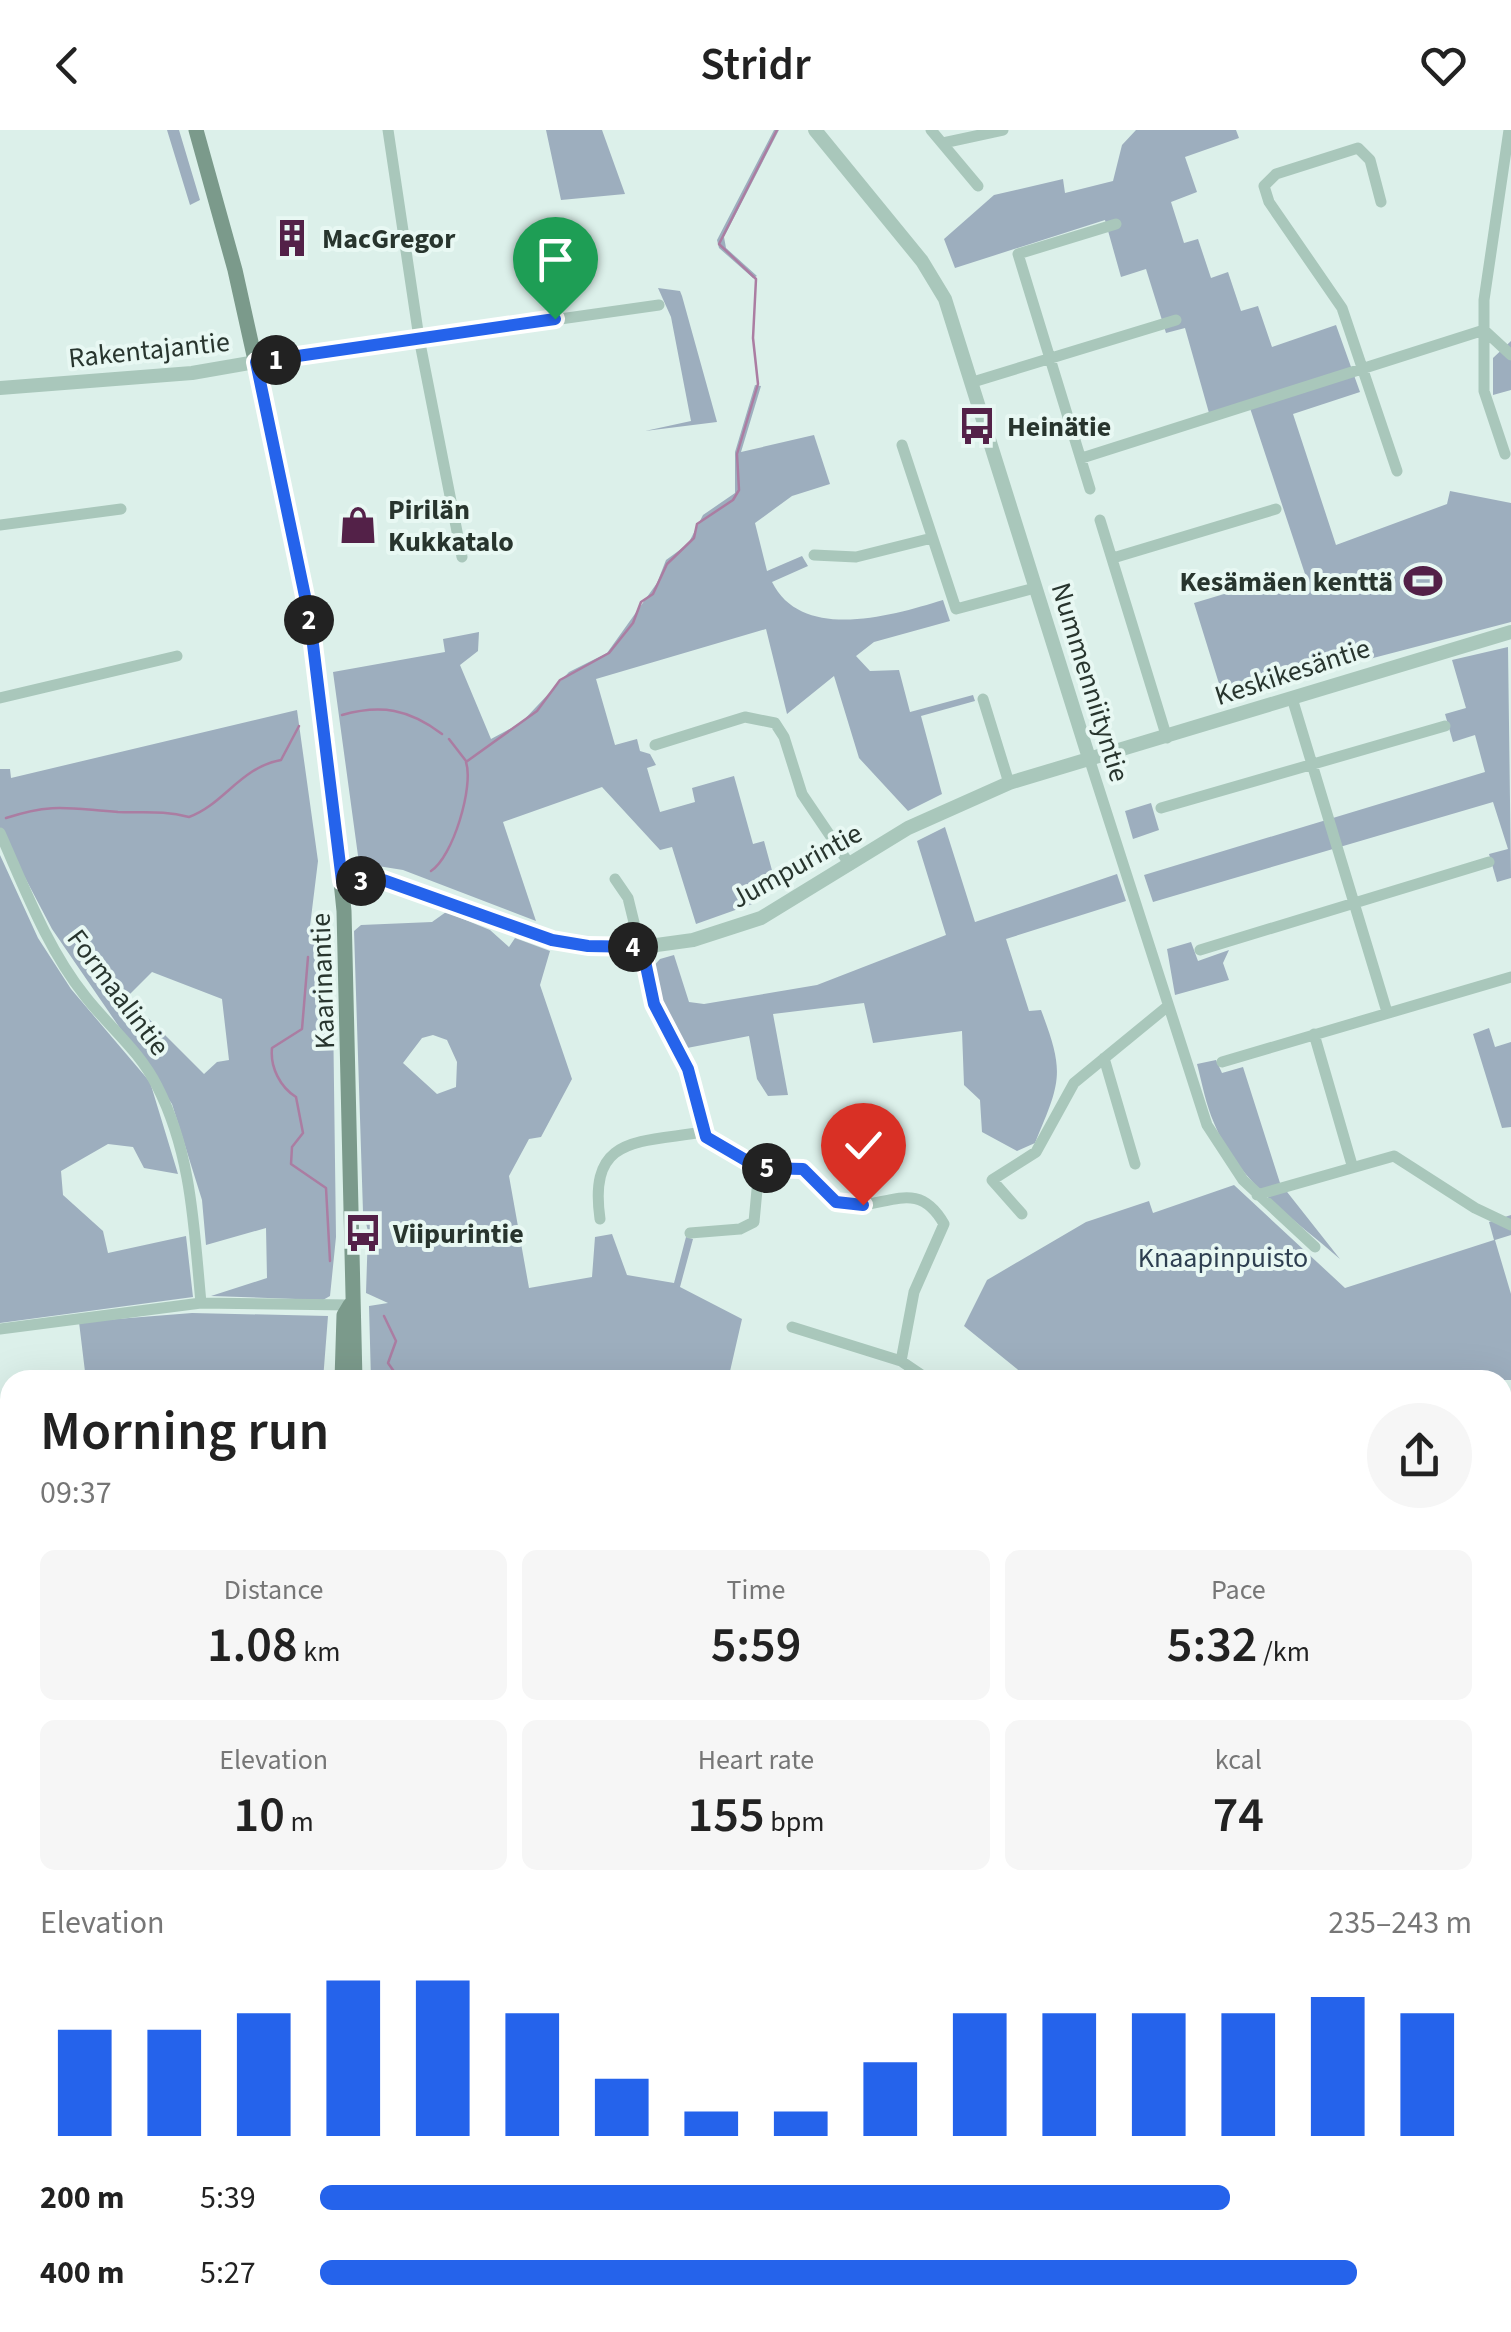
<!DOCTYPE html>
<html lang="en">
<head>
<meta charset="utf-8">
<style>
  body { margin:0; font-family:"Source Sans 3",sans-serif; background:#f6f6f6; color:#222; height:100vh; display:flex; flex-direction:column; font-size:38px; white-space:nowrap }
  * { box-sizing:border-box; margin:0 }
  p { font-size:32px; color:#767676 }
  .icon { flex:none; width:55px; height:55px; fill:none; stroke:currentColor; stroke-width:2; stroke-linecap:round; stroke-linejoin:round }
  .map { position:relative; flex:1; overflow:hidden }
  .side { position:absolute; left:0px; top:1240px; width:1512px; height:962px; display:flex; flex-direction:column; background:#fff; border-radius:30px 30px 0 0; box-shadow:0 10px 40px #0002 }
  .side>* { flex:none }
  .pin { position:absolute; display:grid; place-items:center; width:85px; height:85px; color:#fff; margin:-102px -42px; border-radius:50% 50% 50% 0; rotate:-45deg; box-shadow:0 0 10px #0007 }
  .pin .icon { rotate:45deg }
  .km { position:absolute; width:50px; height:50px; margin:-25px; border-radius:50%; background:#222; color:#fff; font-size:28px; line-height:50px; text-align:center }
  .round { display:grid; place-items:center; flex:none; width:105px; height:105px; border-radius:52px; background:#f6f6f6 }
  .overview { display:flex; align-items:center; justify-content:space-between; height:170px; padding:0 40px }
  h1 { font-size:55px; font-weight:600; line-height:75px }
  .figures { display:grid; grid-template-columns:repeat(3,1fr); gap:15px; height:170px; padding:10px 40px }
  .figures div { display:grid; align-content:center; border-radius:15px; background:#f6f6f6; text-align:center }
  .figures b { font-size:50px; font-weight:600 }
  .figures small { font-size:28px; font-weight:400 }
  .figures p { font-size:28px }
  .chart { height:280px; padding:20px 40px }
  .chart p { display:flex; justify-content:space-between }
  .chart svg { width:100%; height:180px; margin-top:10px; stroke:#2563eb; stroke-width:6 }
  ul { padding:0 40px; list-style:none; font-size:32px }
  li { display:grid; grid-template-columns:160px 120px 1fr; align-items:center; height:75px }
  li i { height:25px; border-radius:12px; background:#2563eb }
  header { display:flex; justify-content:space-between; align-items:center; height:130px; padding:0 40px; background:#fff; font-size:45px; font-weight:600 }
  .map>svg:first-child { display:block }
</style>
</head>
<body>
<header><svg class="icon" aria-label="back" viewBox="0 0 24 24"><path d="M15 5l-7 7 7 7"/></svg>Stridr<svg class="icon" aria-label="heart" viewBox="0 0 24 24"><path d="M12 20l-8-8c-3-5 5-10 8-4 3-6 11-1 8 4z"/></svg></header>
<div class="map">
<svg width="1511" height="2202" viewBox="0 0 1511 2202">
  <rect width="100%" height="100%" fill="#dcf0ea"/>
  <path fill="#9daebe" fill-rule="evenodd" d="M167 0H179L200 70 190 75Z
    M546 0H602L625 64 561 70Z
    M774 0H779L724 107 726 118 757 146 753 148 719 118 717 110Z
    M1136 0H1236L1239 8 1185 27 1197 62 1171 72 1184 113 1198 109 1211 148 1228 142 1241 181 1258 176 1272 217 1336 195 1360 262 1293 284 1336 415 1447 374 1450 361 1511 373V492L1308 545 1225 573 1194 473 1271 450 1275 461 1307 450 1248 272 1209 283 1185 198 1166 203 1146 139 1121 147 1105 90 955 138 944 109 994 65 1063 49 1065 63 1113 51 1122 15Z
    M658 158 680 161 682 166 717 292 645 301 691 291 671 187Z
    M1511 211V260L1493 265V228Z
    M755 255 761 256 741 322 814 305 830 354 792 366 755 393 767 441 802 426 808 436 772 452C802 512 891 486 943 470L950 491 874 512 856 526 870 541 899 540 910 582 973 565 975 571 921 586 942 664 908 681 859 628 834 546 787 584 766 499 596 549 615 615 637 609 640 621 650 624 656 635 647 638 660 682 695 672 692 658 734 646 753 714 764 711 776 755 755 773 696 794 672 717 660 720 602 657 503 692 536 791 403 740 359 733 333 542 445 522 443 509 479 502 478 521 460 535 491 609 521 593 569 542 607 523 657 453 666 430 688 414 703 385 735 363V322Z
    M1508 517 1511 748 1497 752 1489 724 1508 719 1493 672 1153 772 1144 745 1485 642 1475 605 1453 612 1445 584 1466 578 1452 530Z
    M297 580 318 731 310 796 330 853 333 879 336 1107 330 1166 323 1170 211 1166 267 1148 266 1098 206 1115 202 1070 172 974 52 799 0 700V639H10L11 648ZM152 842 222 869 229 930 217 932 204 944 127 867Z
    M1151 673 1159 700 1133 709 1125 681Z
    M945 697 975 792 1117 744 1126 771 1006 809 1029 881 1041 880C1065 943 1061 951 1035 1013L1017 1021 982 1002 980 970 964 955 962 901 873 913 864 873 773 884 788 965 768 966 757 949 749 906 687 918 657 871 650 840 660 829 674 825 689 872 704 874 817 855 946 805 917 711Z
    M0 725 38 808 71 859 150 952 178 1044 144 1038 133 1017 108 1014 61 1041 63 1065 103 1101 108 1123 186 1106 193 1167 0 1193Z
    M446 782 490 800 509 817 515 808 550 821 540 855 572 949 541 1007 529 1009 509 1046 529 1158 592 1147 595 1107 612 1104 627 1145 674 1153 686 1107 693 1109 680 1157 742 1189 728 1250H371L369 1176 388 1173 366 1163 368 1101 363 1082 354 801 361 795 432 792ZM433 905 447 910 457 932 456 957 437 964 403 933 422 908Z
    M1191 812 1198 831 1229 820 1223 833 1229 850 1175 865 1167 819Z
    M1489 898 1495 917 1511 912V997L1502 998 1473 904Z
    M1216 930 1222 943 1243 937 1280 1053 1340 1129C1294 1089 1237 1051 1214 993 1206 975 1202 953 1197 934Z
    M1234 1055 1345 1158 1494 1110 1489 1092 1511 1085V1105L1495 1110 1511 1164V1250H1058L1022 1243 964 1196 987 1150 1086 1092 1149 1071 1153 1083Z
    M192 1183 328 1186 323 1250H86L79 1192Z
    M1511 1423V1585L1502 1597V1425Z
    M10 1542V1634L0 1636V1543Z
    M1502 1651 1511 1652V1811L1502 1797Z
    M10 2021V2192L53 2193 56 2200 52 2202H0V2024Z
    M618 2192V2202H264L259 2193Z"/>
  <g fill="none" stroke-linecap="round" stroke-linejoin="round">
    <path stroke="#ab7da2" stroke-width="2.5" d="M342 585C381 574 409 579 442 604
      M449 609 466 631
      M6 688C54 672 71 679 118 682 144 683 163 680 189 687 223 675 241 637 281 630L299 596
      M431 741C453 727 474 656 466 632L537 581 560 550 609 523 633 493 641 472 653 464 667 434 694 408 697 394 733 370 739 360 737 324 758 254 753 208 756 149 719 114 777 0
      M308 827 302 899 272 918C270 937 280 957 296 967L303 1003 292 1017 291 1034 326 1058 330 1131
      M384 1186 396 1211 388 1233 400 1250
      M0 1565 10 1560"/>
    <path stroke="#a9c7bb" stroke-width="11" d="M388 0 419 208 462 427
      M931 0 978 56
      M943 13 1003 0
      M1381 72 1370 30 1358 18 1276 44 1264 56 1269 72 1342 178 1397 341
      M1484 200 1511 225
      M256 232 659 175
      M973 252 1176 190
      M902 315 956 479 1035 458
      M1505 324 1484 261V170L1509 0
      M1082 328 1484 200
      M1090 359 1018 124 1116 94
      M1100 390 1167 608
      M0 395 121 379
      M814 425 856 427 932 408
      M1113 428 1276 379
      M0 568 177 526
      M1292 568 1387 882
      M983 569 1009 653
      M655 615 745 587 775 593 784 607 802 664 850 735
      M1089 628 1207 995 1243 1050 1315 1117
      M1161 678 1445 596
      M0 703C25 759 47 818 85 866 109 897 139 920 157 956 192 1024 194 1099 201 1173
      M615 749 628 768 654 874 688 939 706 1007 759 1038 810 1042 843 1076C887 1079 917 1046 944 1094L914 1162 901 1231
      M1200 820 1489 732
      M1314 904 1352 1035
      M1104 928 1135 1034
      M1222 932 1511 847
      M1257 1065 1394 1026 1475 1078 1511 1095
      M1022 1084 992 1050 1036 1022 1074 953 1168 876
      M600 1089C588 1005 638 1013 703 1002
      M690 1103 740 1099 754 1092 759 1038
      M792 1197 901 1231 929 1250
      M0 1199 201 1173 350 1175
      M0 1471H10
      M0 1868 10 1876
      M1502 1892 1511 1889
      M0 1901 10 1919
      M1502 2020 1511 2012
      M225 2192 226 2202
      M1380 2192 1382 2202
      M1248 2202 1252 2192"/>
    <path stroke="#a9c7bb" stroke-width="14" d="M815 0 922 131 945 169 1089 628
      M0 258 192 243 256 232
      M342 751 383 750 552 810 588 816 642 817 693 810 761 788 908 698 1009 653 1511 502
      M1502 1403 1511 1402
      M1502 1603 1511 1589
      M0 1642 10 1640
      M1502 1829 1511 1844"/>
    <path stroke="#7b9a8b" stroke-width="15" d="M196 0 235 140 299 428 326 604 344 781 355 1250
      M342 1250 344 1185 350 1175
      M1502 1280 1511 1278
      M0 1371 10 1370
      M0 1389H10
      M625 2202V2192"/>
  </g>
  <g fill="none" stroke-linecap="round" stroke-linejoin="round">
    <g stroke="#fff" stroke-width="20">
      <path id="route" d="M555 189 256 232 310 490 342 751 383 750 552 810 588 816 642 817 654 874 688 939 706 1007 759 1038 803 1039 836 1072 863 1075"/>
    </g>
    <use href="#route" stroke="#2563eb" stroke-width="12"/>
  </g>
  <defs>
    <g id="building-bare" transform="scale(3)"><path d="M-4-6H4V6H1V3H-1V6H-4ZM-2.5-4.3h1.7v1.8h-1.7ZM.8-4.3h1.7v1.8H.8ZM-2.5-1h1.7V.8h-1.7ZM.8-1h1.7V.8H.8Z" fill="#532148" stroke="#e8f8f3" stroke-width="2.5" paint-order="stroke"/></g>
    <g id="bus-bare" transform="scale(3)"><path d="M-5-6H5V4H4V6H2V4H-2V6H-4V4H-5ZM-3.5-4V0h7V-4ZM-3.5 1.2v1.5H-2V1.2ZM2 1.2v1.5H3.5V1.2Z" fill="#532148" stroke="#e8f8f3" stroke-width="2.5" paint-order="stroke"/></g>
    <g id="shop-bare" transform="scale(3)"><path d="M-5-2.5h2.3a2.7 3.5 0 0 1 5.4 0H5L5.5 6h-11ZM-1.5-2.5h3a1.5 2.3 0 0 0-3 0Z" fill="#532148" stroke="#e8f8f3" stroke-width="2.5" paint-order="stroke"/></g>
    <g id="stadium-bare" transform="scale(3)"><path d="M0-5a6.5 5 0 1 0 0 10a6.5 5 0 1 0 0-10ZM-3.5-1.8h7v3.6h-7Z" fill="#532148" stroke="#e8f8f3" stroke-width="2.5" paint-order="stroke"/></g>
  </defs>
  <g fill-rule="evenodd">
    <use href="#building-bare" x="292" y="108"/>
    <use href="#bus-bare" x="977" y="296"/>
    <use href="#shop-bare" x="358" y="395"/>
    <use href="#stadium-bare" x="1423" y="451"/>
    <use href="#bus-bare" x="363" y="1103"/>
  </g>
  <g text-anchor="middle" stroke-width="8" stroke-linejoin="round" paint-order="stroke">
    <g font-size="28" font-weight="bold" fill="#28352e" stroke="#e8f8f3" text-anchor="start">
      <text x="322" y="118">MacGregor</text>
      <text x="1007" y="306">Heinätie</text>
      <text x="388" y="389">Pirilän<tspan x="388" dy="32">Kukkatalo</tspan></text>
      <text x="1393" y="461" text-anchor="end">Kesämäen kenttä</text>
      <text x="393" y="1113">Viipurintie</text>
    </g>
    <g font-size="28" fill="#28352e" stroke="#e8f8f3">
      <text transform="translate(149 219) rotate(-6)" y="10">Rakentajantie</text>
      <text transform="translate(1292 541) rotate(-18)" y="10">Keskikesäntie</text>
      <text transform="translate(1091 552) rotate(73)" y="10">Nummenniityntie</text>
      <text transform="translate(796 735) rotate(-29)" y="10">Jumpurintie</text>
      <text transform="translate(322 851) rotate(-92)" y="10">Kaarinantie</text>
      <text transform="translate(119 862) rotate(53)" y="10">Formaalintie</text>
    </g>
    <g font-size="28" fill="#2e3f51" stroke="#e8f8f3">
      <text x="1223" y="1137">Knaapinpuisto</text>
    </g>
  </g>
</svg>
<div class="pin" style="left:555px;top:189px;background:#1e9e55"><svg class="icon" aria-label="arrive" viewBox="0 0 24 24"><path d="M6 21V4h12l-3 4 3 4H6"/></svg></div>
<div class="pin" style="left:863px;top:1075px;background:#d93025"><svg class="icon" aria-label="check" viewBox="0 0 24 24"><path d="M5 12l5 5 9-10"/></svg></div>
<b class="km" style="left:276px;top:230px">1</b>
<b class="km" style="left:309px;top:490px">2</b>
<b class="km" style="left:361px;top:751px">3</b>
<b class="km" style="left:633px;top:817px">4</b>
<b class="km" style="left:767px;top:1038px">5</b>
<section class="side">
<div class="overview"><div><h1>Morning run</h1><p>09:37</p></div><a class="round"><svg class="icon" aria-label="share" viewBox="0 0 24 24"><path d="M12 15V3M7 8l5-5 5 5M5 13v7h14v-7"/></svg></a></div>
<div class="figures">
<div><p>Distance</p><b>1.08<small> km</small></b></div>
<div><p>Time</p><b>5:59</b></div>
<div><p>Pace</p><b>5:32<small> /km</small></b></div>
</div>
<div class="figures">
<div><p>Elevation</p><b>10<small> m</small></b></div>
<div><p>Heart rate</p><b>155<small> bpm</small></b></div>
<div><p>kcal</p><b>74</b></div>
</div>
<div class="chart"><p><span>Elevation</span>235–243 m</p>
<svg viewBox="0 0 160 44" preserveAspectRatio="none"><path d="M5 44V18M15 44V18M25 44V14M35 44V6M45 44V6M55 44V14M65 44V30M75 44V38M85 44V38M95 44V26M105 44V14M115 44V14M125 44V14M135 44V14M145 44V10M155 44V14"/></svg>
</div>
<ul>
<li><b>200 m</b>5:39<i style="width:79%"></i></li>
<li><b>400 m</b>5:27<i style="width:90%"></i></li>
</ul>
</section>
</div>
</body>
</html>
